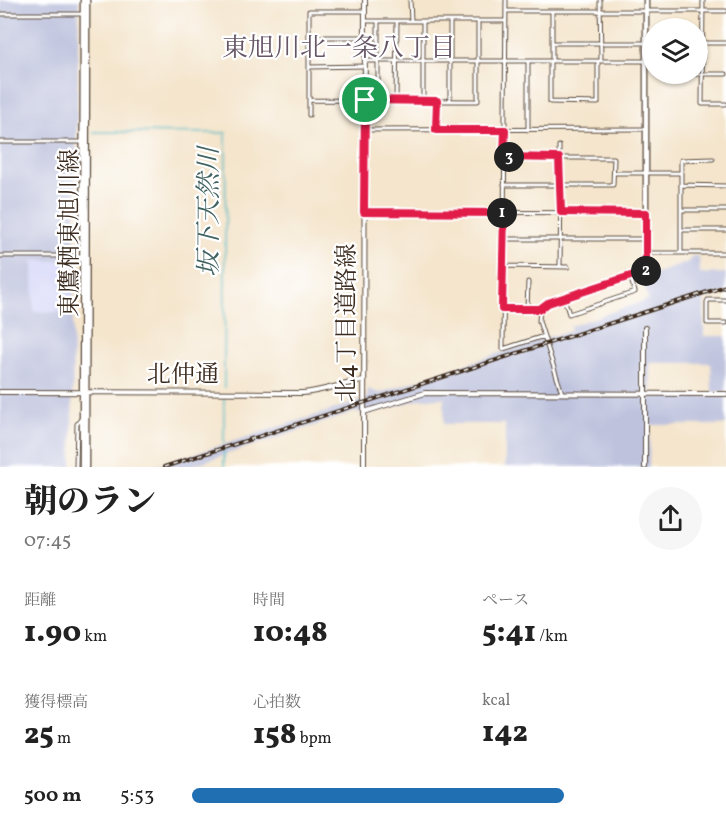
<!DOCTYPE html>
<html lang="ja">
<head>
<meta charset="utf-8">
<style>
  body { margin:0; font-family:Vollkorn,"Noto Serif JP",serif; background:#f6f6f6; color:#222; height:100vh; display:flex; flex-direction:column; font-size:22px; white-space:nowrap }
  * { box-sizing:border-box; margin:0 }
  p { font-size:20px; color:#767676 }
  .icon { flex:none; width:33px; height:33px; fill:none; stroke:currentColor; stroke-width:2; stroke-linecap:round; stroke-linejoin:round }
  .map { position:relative; height:467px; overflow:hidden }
  .sheet { display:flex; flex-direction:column; background:#fff; flex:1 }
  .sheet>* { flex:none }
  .buttons { position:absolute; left:642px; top:18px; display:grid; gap:12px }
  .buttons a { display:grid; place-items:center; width:66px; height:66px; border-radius:50%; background:#fff; box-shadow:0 2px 4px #0004; font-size:30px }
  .pin { position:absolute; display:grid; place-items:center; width:51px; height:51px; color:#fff; margin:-26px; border:3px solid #fff; border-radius:50%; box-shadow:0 2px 6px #0007 }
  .km { position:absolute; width:30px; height:30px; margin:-15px; border-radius:50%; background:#222; color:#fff; font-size:16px; line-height:30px; text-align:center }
  .round { display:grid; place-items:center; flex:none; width:63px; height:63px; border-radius:32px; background:#f6f6f6 }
  .overview { display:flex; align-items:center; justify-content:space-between; height:102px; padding:0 24px }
  h1 { font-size:33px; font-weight:800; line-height:45px }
  .metrics { display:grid; grid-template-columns:repeat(3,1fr); gap:9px; height:102px; padding:6px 24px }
  .metrics div { display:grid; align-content:center }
  .metrics b { font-size:30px; font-weight:800 }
  .metrics small { font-size:16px; font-weight:400 }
  .metrics p { font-size:16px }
  ul { padding:0 24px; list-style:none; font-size:20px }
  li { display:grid; grid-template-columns:96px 72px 1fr; align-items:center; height:45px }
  li i { height:15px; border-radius:8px; background:#1f6fb2 }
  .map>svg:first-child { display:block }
</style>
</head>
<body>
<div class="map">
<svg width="726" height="467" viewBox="0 0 726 467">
  <rect width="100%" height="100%" fill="#fff"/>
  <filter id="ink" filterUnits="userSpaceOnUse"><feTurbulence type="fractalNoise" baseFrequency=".0167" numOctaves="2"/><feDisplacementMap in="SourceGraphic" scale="12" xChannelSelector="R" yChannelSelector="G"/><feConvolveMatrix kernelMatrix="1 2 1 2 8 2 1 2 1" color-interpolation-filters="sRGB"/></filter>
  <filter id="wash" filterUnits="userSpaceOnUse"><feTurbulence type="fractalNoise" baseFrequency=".008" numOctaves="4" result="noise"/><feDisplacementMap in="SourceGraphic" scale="24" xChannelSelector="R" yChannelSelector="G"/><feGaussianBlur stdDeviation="1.35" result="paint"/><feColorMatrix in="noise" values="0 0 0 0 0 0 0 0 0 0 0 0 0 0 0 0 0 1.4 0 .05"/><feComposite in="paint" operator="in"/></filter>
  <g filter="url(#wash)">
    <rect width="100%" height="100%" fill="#f4e5cc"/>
    <path fill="#d6d7f8" d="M33 260H74L73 312H33Z"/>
    <path fill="#bec2dd" d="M0 0H79L74 260 33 261 34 312H73L72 467H0Z
      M692 256H699L700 274 726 273V292L704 299V336H726V392H712L711 363H650L651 396H726V425H650L649 467H505V424H444V398L421 399 367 415 356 412 187 467H152L367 399 368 389 380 393 541 339 571 331 570 326 648 300 642 275 649 273 652 275 688 262Z"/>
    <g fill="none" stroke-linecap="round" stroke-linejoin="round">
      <path stroke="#48b6c3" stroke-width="1.5" d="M93 132 226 133 224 387
        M224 442V397
        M224 467V451"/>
    </g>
  </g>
  <g filter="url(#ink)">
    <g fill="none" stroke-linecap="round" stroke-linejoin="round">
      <g stroke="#574638" stroke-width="5">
        <path id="minor" d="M410 0 411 21
          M506 0 503 349 544 336
          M600 0 601 60
          M703 0 702 104H726
          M506 11H726
          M552 11V60
          M0 14H82
          M365 21H506
          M423 21V100
          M309 37H365
          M552 43H652
          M698 43H726
          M365 61H646
          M528 61V130
          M550 61V102L598 103V61
          M310 67 365 66
          M675 74H726
          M309 100 478 101V21
          M378 100V21
          M396 100 397 21
          M450 101V21
          M309 115V11H365
          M436 129 437 101
          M365 130 646 129
          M0 142H82
          M559 146V185
          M614 173H681V253
          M681 173V160L713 159
          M504 185H613L614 158 504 157
          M681 185 726 186
          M681 210H726
          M365 212 646 213
          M681 230H726
          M504 239H646
          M647 253H726
          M0 256H82
          M504 266 568 267
          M560 266 561 185
          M564 298 569 314 635 292 630 276
          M726 300H708L707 302V323H726
          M503 309H540
          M527 309 528 282
          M562 393 539 321 540 309 548 303 646 271
          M76 467 77 424 81 419"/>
      </g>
      <g stroke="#574638" stroke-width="6">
        <path id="tertiary" d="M645 328V467
          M0 392 303 393C324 391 343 383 364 381
          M364 412 425 393 726 394
          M364 467 365 0"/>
      </g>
      <g stroke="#574638" stroke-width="7">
        <path id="secondary" d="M646 271V0"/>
      </g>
      <g stroke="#574638" stroke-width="7">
        <path id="primary" d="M82 467 83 0
          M86 467 87 0"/>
      </g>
      <use href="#minor" stroke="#fff" stroke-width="3"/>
      <use href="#tertiary" stroke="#fff" stroke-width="4"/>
      <use href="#secondary" stroke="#fff" stroke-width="4.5"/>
      <use href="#primary" stroke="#fff" stroke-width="4.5"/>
      <g stroke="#3b2a1e" stroke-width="4">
        <path id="rail" d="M164 467 726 286"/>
      </g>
      <use href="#rail" stroke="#fff" stroke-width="1.5" stroke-dasharray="4.5" stroke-linecap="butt"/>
    </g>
  </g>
  <g fill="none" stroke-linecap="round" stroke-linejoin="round" filter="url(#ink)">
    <g stroke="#fff" stroke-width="12">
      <path id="route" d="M365 100 437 101 436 130H505L504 157 559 158 561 212 646 213V271L548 303 540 309H502L504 213 364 212Z"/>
    </g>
    <use href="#route" stroke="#e11d48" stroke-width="8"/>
  </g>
  <g text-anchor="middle" stroke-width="4.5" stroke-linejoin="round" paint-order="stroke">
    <g font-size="24" fill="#3b2a1e" stroke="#fff">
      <text transform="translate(69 233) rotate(-90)" y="8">東鷹栖東旭川線</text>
      <text transform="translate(346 323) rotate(-90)" y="8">北4丁目道路線</text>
      <text x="183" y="382">北仲通</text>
    </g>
    <g font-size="26" fill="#675666" stroke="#fff">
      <text x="339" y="56">東旭川北一条八丁目</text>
    </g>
    <g font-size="26" font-style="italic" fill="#406260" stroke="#fff">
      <text transform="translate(208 212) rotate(-90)" y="9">坂下天然川</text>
    </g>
  </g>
</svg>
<div class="buttons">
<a><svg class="icon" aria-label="layers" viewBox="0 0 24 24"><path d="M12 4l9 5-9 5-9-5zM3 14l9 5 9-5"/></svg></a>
</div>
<div class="pin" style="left:365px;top:100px;background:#1e9e55"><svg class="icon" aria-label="arrive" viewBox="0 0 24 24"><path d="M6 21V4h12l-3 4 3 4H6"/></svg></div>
<b class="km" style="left:502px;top:213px">1</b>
<b class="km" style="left:646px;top:271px">2</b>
<b class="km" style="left:509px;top:157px">3</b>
</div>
<section class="sheet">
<div class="overview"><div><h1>朝のラン</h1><p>07:45</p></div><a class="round"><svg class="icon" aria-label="share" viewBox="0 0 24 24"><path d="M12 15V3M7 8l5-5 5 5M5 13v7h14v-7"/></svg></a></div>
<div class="metrics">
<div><p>距離</p><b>1.90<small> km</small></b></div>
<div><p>時間</p><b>10:48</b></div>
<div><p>ペース</p><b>5:41<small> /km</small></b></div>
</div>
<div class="metrics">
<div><p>獲得標高</p><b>25<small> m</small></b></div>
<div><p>心拍数</p><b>158<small> bpm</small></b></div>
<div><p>kcal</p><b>142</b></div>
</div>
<ul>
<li><b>500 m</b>5:53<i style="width:73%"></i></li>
</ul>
</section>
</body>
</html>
